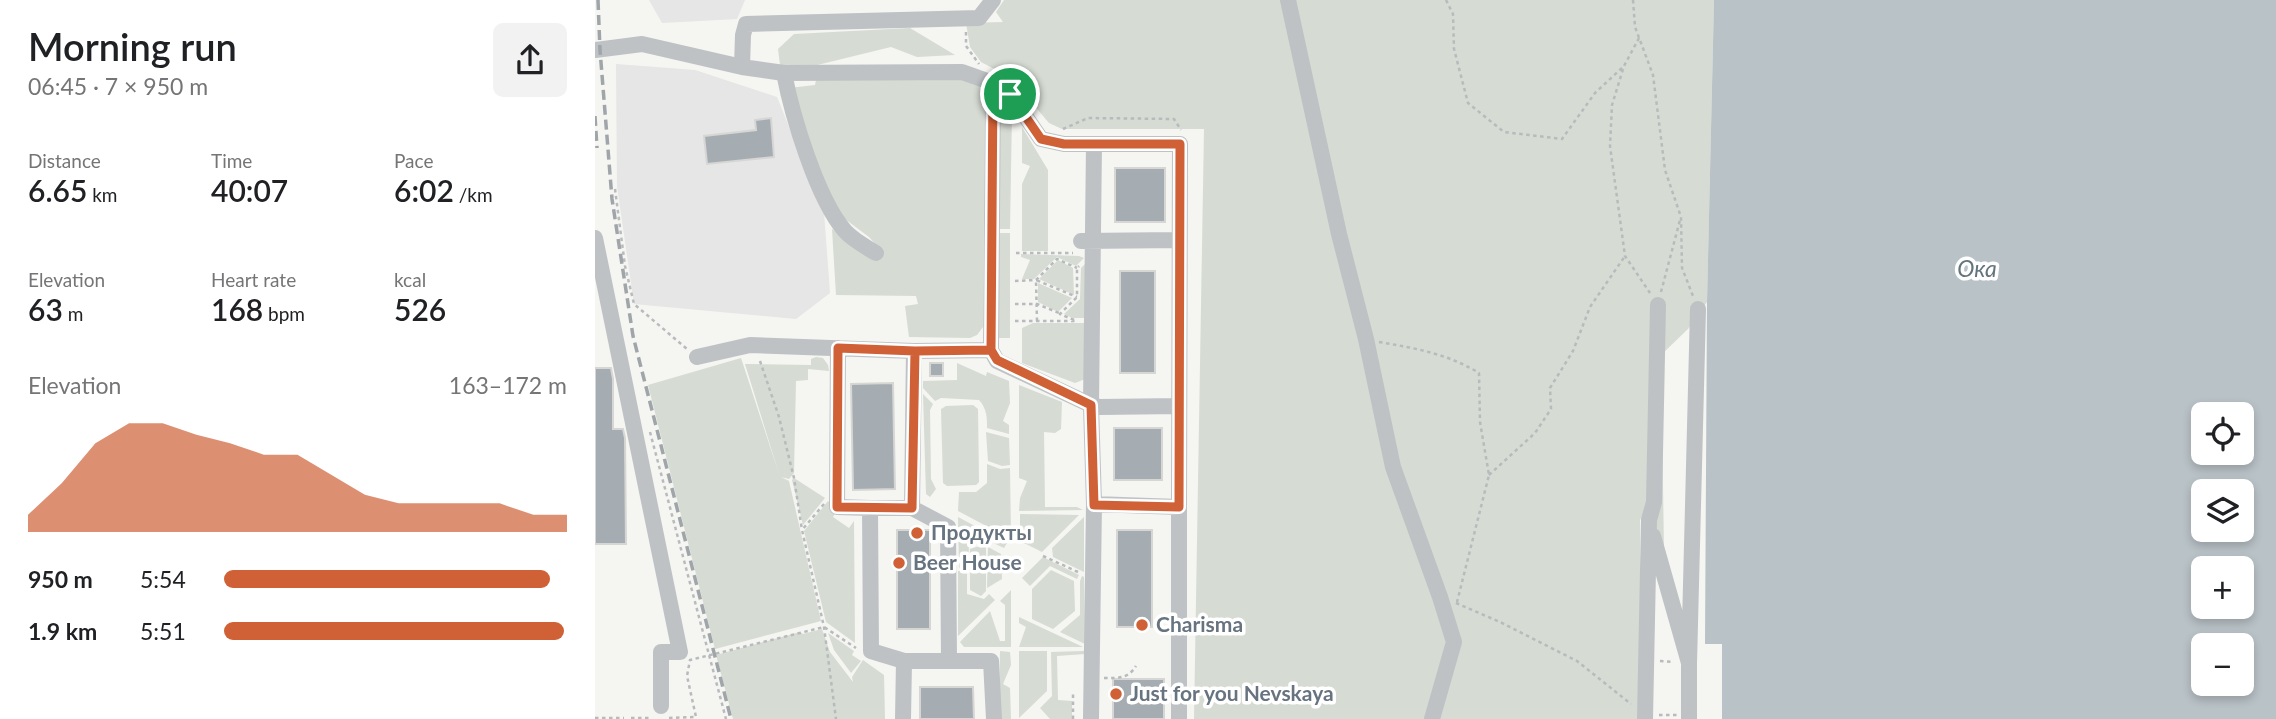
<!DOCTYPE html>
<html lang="en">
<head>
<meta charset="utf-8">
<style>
  body { margin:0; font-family:Lato,sans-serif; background:#f2f2f2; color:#202124; height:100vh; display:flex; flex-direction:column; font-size:26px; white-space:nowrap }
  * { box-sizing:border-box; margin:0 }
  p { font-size:23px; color:#757577 }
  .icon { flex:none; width:38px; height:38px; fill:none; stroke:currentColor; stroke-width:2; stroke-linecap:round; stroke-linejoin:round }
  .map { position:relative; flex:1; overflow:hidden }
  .details { display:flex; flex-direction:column; background:#fff; width:595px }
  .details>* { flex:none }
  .controls { position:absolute; left:1596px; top:402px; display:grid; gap:14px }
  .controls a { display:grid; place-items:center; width:63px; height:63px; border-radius:10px; background:#fff; box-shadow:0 4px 10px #0003; font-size:35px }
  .pin { position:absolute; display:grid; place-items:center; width:60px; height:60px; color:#fff; margin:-30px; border:4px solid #fff; border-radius:50%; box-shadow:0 2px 7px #0007 }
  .round { display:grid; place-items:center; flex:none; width:74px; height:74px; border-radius:10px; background:#f2f2f2 }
  .summary { display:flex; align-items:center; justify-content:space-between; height:119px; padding:0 28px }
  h1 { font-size:38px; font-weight:600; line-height:52px }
  .stats { display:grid; grid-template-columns:repeat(3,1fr); gap:10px; height:119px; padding:7px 28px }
  .stats div { display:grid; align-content:center }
  .stats b { font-size:30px; font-weight:600 }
  .stats small { font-size:19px; font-weight:400 }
  .stats p { font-size:19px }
  .chart { height:196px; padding:14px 28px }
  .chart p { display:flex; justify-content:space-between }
  .chart svg { width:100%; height:126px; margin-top:7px; fill:#d06036; opacity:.7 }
  ul { padding:0 28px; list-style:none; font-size:23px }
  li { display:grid; grid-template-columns:112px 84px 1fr; align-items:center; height:52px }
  li i { height:18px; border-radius:9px; background:#d06036 }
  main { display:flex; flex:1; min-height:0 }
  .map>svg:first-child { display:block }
</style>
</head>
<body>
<main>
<section class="details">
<div class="summary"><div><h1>Morning run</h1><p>06:45 · 7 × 950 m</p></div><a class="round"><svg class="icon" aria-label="share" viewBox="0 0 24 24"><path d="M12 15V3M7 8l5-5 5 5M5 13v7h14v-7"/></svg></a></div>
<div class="stats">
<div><p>Distance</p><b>6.65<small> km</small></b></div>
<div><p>Time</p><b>40:07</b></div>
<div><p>Pace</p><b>6:02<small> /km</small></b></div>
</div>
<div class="stats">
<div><p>Elevation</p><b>63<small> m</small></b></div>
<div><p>Heart rate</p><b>168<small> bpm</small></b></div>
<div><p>kcal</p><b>526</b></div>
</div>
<div class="chart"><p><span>Elevation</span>163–172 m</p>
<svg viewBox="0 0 160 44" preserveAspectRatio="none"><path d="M0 44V38L10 27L20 13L30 6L40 6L50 10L60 13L70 17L80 17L90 24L100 31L110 34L120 34L130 34L140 34L150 38L160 38V44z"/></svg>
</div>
<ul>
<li><b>950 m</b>5:54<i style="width:95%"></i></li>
<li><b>1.9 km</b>5:51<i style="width:99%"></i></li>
</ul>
</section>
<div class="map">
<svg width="1681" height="719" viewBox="0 0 1681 719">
  <rect width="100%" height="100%" fill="#f5f5f2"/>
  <path fill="#e5e6e5" d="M54 0H150L142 19 67 23Z
    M21 64 100 70 182 97 229 213 235 293 201 319 39 304 22 186Z"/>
  <path fill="#d6dbd3" d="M409 0H1119L1112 302 1093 329 1066 355 1069 552 1052 508 1045 520V719H599L609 129H467L454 123 416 78 386 62 375 47 371 23 408 22 401 12Z
    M315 28 360 55 322 57 296 47 210 68 185 65 183 49 199 34Z
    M357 77 381 83 390 92 388 327 382 335 375 338 314 337 310 306 323 304 321 296 241 295 237 229 284 259 287 251 274 237 250 219 234 198 194 88 220 85 221 80Z
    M411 106 417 112 415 229H403L405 114Z
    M427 127 453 170V251H427V184L435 166 427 163Z
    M403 233H415V338H404Z
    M426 254 484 256 489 258 481 266 462 257 439 279H427L435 260 426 257Z
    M463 260 478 268 479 295 444 279Z
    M492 262V318H477L469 314 485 299 486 268Z
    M443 283 477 298 463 312 443 302Z
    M438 323H492L490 379 480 383 427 363V328Z
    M221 357 228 358 233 365 234 371 213 369V380L201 381 199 473 194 479 186 477 194 481 226 621 120 649 53 385 146 358 185 477 150 364 216 365V359Z
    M362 363 391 376 392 372 414 381 415 403 408 421 414 425V434L392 428C392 417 392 409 384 400L346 398 340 401 328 388V381L362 380Z
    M424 385 467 402 466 429 460 433 449 432 450 507H482L488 510 424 511 425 498 432 481 424 478Z
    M328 394 338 404 335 410 336 479 341 489 335 497 331 494Z
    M378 405 383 409 384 482 381 485 352 486 348 483 346 409 351 406Z
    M391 432 414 438 415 465 407 466 393 461Z
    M392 464 405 469 415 468 416 539 363 511 364 492H381L392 483Z
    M199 478 230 498 208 525 197 480Z
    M233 501 242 510 238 517 254 528 259 521 260 643 231 622 209 531Z
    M425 514 484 515 447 552 425 541Z
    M363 517 412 543 409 548 392 540 374 545 373 569 364 568Z
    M489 517V572L458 557 457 548Z
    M391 544V591L386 596 375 590V549Z
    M393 547 406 554 407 579 392 588Z
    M448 557 484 575 482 579 455 566 435 586 427 578Z
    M456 570 479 581 480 611 458 629 437 619V589Z
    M363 571H372V594L389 599 394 594 400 600 363 636Z
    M487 576 489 577 490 644 465 632 485 615V581Z
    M416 590V647H369L365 642 395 611 405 641H410V605L405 601Z
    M424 617 488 647H424L431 627 424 623Z
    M227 629 235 652 258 682 257 677 268 660 289 675 290 719H138L121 655 205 632 208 634Z
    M233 633 259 651 257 655 266 661 256 673 239 650Z
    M405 651 415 652 416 665 408 684 415 688 416 719H404Z
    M424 651H452V691L424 718Z
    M489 651 490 654 462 656 463 700 477 701V719H455L445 708 457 696 456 652Z"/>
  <path fill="#b9c2c7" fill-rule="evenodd" d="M1119 0H1681V719H1127V644H1110L1112 302ZM1608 415H1647V453H1608ZM1608 492H1647V530H1608ZM1608 569H1647V607H1608ZM1608 646H1647V684H1608Z"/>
  <path fill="#a6adb2" stroke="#d6d6d4" stroke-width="2" d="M176 118 179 157 112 164 109 136 161 130 160 120Z
    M520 168H570V222H520Z
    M525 271H560V373H525Z
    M335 363H348V376H335Z
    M0 368H16L18 379V429H28L30 438 31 544H0Z
    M298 383 300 489 258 490 256 384Z
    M519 428H567V480H519Z
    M302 530H335V629H302Z
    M522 530H557V627H522Z
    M518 679H569V719H518Z
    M325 687H378L379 719H325Z"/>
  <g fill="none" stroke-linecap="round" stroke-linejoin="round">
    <path stroke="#b8bbbd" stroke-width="2.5" stroke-dasharray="3.5 3.5" stroke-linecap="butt" d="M851 0 858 14 859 49 873 103 909 132 967 139 1000 93 1029 66
      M1038 0 1040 27 1058 75 1070 170 1086 217 1087 268 1098 296
      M371 32V46L384 64
      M1044 38 1029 66 1017 105 1015 146 1030 256 1055 293
      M468 129 493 118 579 119 586 130
      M20 189 30 266 39 304 92 349
      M421 253H478
      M420 281 441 280 462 259 482 268
      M1066 292 1085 220
      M420 304H442L464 313
      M479 320 465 314 482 297V268L484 266
      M420 321H483
      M442 321 441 280 482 297
      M784 342C820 348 853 354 884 373L885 422 894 475 862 602
      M165 361 184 417 199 478 207 530
      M55 432 131 719
      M894 475 940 433 956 409 955 388 978 351 995 307 1030 256
      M229 504 207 530 229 627 241 719
      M448 556 483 572
      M861 603 905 622 982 661 1036 704
      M1065 661 1079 662
      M509 678C523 678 533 679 541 666
      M1064 715H1082
      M0 718H29
      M36 718H57
      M74 718 101 717 92 676 95 660 229 627 261 648
      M478 719V691"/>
    <path stroke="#bec2c5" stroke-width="16" d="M693 0 744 234 771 339 798 467 845 597 859 642 837 719
      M0 50 47 44 147 67 189 73 367 72 398 83 396 350 402 361 496 405 505 407 584 406
      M147 67 148 35 151 24 384 18 398 0
      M189 73C197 115 222 199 250 231 258 240 271 247 281 253
      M398 83 415 94 446 139 469 144H585L584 507 499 504
      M0 238 85 652H66V706
      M486 241 584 240
      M243 348 242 507 275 508 276 651 309 661 308 719
      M102 357 155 345 319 351 396 350
      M275 508H317L319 351
      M1058 536 1094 663V719
      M309 661H354L353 527 317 508
      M354 661H396L399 719
      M1094 663 1103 309
      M496 719 499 504 496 405 499 144
      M584 719V507
      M1050 719 1054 520 1059 502 1063 305"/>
    <path stroke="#a0a5aa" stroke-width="3.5" stroke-dasharray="10 5" stroke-linecap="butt" d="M3 0 5 50 17 199 38 336 136 719
      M0 116 2 148"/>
  </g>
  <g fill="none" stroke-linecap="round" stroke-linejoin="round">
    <g stroke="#fff" stroke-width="14">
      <path id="route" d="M415 94 398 83 396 350 320 351 243 348 242 507 317 508 320 351 396 350 402 360 496 405 499 505 584 507 585 144H469L446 139 415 94"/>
    </g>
    <use href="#route" stroke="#d06036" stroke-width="9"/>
  </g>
  <g fill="#d06036" stroke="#fff" stroke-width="2.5">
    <circle cx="322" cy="533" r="7"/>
    <circle cx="304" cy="563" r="7"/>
    <circle cx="547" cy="625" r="7"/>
    <circle cx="521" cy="694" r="7"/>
  </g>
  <g text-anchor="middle" stroke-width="7" stroke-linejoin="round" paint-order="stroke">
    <g font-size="21" font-weight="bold" fill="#677480" stroke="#fff" text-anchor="start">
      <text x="336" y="540">Продукты</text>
      <text x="318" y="570">Beer House</text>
      <text x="561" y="632">Charisma</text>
      <text x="535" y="701">Just for you Nevskaya</text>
    </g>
    <g font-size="23" font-style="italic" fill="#63757c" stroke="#fff">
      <text x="1382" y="277">Ока</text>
    </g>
  </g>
</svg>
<div class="controls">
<a><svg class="icon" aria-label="locate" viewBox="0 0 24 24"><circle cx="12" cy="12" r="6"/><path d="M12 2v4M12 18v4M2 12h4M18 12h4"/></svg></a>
<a><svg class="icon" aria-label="layers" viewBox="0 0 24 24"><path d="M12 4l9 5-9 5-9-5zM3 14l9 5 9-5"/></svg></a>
<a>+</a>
<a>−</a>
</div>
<div class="pin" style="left:415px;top:94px;background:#1e9e55"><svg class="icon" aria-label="arrive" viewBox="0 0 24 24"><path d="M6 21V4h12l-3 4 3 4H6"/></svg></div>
</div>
</main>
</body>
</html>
